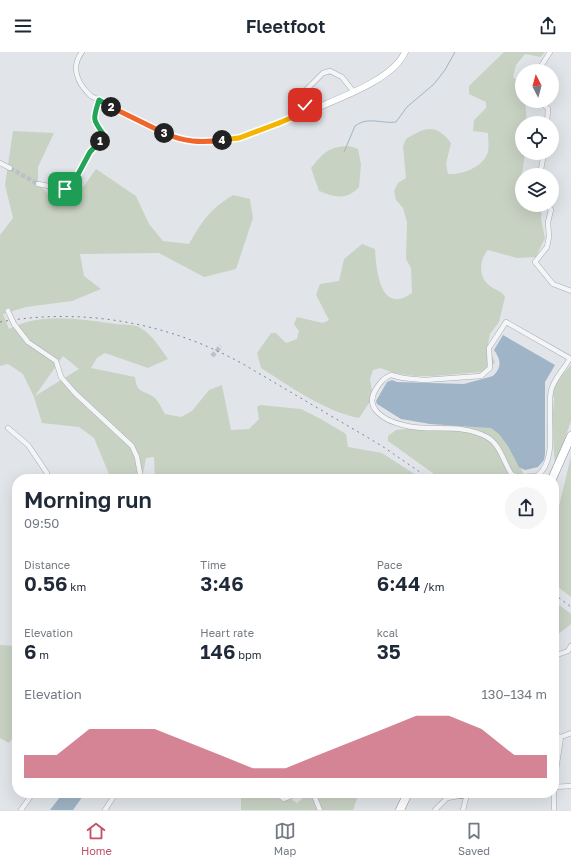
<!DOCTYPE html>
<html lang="en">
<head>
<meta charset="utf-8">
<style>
  body { margin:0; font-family:"Golos Text",sans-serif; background:#f6f6f7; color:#1f2937; height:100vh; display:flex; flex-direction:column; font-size:15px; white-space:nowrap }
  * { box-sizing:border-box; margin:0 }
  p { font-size:13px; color:#747a83 }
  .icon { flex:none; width:22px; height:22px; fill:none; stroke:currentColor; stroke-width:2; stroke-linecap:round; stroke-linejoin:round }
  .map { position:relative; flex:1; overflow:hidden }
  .details { position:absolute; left:12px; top:422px; width:547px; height:324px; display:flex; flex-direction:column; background:#fff; border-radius:16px; box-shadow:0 4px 16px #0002 }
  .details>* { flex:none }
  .needle { width:26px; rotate:354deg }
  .fabs { position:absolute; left:515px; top:12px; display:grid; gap:8px }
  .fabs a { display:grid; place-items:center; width:44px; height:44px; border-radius:50%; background:#fff; box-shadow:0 4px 16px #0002; font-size:20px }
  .pin { position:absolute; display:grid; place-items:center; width:34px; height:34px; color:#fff; margin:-17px; border-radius:8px; box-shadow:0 2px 6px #0006 }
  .km { position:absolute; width:20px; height:20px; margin:-10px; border-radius:50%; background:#222; color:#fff; font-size:11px; line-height:20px; text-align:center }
  .round { display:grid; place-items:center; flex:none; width:42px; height:42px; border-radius:21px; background:#f6f6f7 }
  .headline { display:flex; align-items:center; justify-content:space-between; height:68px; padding:0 12px }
  h1 { font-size:22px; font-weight:600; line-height:30px }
  .figures { display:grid; grid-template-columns:repeat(3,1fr); gap:6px; height:68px; padding:4px 12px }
  .figures div { display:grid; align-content:center }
  .figures b { font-size:20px; font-weight:600 }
  .figures small { font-size:11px; font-weight:400 }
  .figures p { font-size:11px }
  .chart { height:112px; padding:8px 12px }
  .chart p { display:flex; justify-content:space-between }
  .chart svg { width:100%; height:72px; margin-top:4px; fill:#c35167; opacity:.7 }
  header { display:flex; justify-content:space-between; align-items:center; height:52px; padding:0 12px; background:#fff; font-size:18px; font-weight:600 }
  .tab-bar { display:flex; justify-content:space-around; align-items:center; height:56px; border-top:1px solid #e0e1e3; background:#fff; font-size:11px; color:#747a83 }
  .tab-bar a { display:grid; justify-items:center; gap:2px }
  .tab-bar .active { color:#c35167 }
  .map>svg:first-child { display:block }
</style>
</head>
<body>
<header><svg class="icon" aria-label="menu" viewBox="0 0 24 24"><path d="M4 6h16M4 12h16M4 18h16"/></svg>Fleetfoot<svg class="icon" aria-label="share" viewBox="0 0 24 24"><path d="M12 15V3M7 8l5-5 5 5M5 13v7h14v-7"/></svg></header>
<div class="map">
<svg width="571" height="758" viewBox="0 0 571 758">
  <rect width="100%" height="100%" fill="#e1e5e9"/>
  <path fill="#c8d2c3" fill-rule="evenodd" d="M504 0H545L541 5 525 2 516 13 513 25 521 32 522 49H525L527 71H522V101H525L521 129 522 153H542L541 167 545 186 536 205 517 206 488 198C479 208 478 225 490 234 496 239 501 238 505 245L499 270 490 282 488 291 495 311 481 320 434 324H415L394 321 380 316 373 318 370 327 373 345 359 366C326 360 289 334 261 316L257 301 271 281H276L286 291 297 287 299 279 294 272 297 265 323 271 329 268 316 243 320 232 339 229 344 207 362 192 375 197C376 217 380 264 412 241L411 216 406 207 407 170 403 156 396 148 394 139 398 131 406 126 403 94 406 87C425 75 436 71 451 91L446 112 448 122C463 123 483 115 488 100 489 95 488 87 488 81L473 79 474 68 486 56V50L469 42V34Z
    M13 79 54 81 38 115V132L58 151 84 134 96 117 136 144 149 172 163 189 189 192C203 168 209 158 233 143L250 147 253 166 236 217 204 225 159 201 80 202 84 224 101 237 72 249 26 255 3 262 9 277C41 260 81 267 115 272 122 273 133 272 139 275 152 282 160 296 168 307L148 316 105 301 97 306 91 316 135 325C137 343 144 337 155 346 159 350 162 357 165 362L181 365 192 359 209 338 222 333 231 378 249 377 259 367 257 355 260 353 301 357 319 366 346 382 348 395 382 401 422 427H155L154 405 146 406 142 427H111L94 386 79 375 42 371 34 345 23 322 8 312 0 314V183L13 166 5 133ZM63 304 79 317 35 344Z
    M349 94 358 97 361 113 359 135C346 149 335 145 319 139L311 116C324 100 328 95 349 94Z
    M571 313V369L555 414 552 371 554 347 551 335Z
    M463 371C472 372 483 373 491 376 506 382 520 413 526 427H441L388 389V384L396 378Z
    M571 404V545L554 532V475Z
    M554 549 571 562V572L556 584 554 582Z
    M0 593 17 594V681L9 691 0 686Z
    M241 741H282L297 751 309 741H359L353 758H241Z"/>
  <path fill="#9fb4c6" d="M503 283 555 313 545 330V402L544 408 538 415 525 418 519 415 508 394 499 382 491 376 430 372 401 367 377 352 376 349 387 330 392 328 397 330 464 332 493 324C502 315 501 308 494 298Z
    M63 741H85L73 758H50Z"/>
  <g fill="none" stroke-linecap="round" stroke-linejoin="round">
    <path stroke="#9fb4c6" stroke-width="1" d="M344 100 355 74C368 64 382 72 396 70L407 55 434 32 445 18 455 0"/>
    <path stroke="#bdc1c7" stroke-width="4.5" stroke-dasharray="4.5 2" stroke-linecap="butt" d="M10 116 38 132
      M212 304 221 294"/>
    <g stroke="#a7acb3" stroke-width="5.5">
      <path id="street" d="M82 0C70 16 78 32 91 44L177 87C221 99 264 77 305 61V39L323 21 330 19 342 25 353 39
        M538 19 550 0
        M541 49 548 57 547 71
        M0 111 10 116
        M540 123 544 101
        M38 132 65 137 76 126 90 100 104 83 94 69 99 48
        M548 153 551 158 548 170 549 185 547 195 535 210 553 232 571 239
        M14 272 28 290 56 309 61 325 75 341 132 394 137 405 141 427
        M569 308C564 317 553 328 551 339 546 364 559 408 537 424L520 425 512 423C504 411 500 392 487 385 460 370 430 381 403 373 386 369 363 357 376 337 380 331 383 326 391 323L403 326 424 328 481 324 490 316 489 296 506 270 571 307
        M8 376 28 393 47 421 46 427
        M554 604 568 599 571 594
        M554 683 561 685 571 681
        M554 731 561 685
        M554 735 571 734
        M277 741 284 747 299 741
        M313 741 320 758
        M554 741V758
        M21 758 33 741
        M105 758 116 741
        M435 758 447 746 476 741
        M463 758 467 742"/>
    </g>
    <g stroke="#a7acb3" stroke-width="7">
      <path id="secondary" d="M305 61C333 48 393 29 405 0"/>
    </g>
    <g stroke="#8a939e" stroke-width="9">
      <path id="highway" d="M552 427 571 384
        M400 758 408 741"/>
    </g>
    <use href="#street" stroke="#f4f5f7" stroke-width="4.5"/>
    <use href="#secondary" stroke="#fff" stroke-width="6"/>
    <use href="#highway" stroke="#fff" stroke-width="8"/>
    <path stroke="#7c8591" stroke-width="1" stroke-dasharray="2 4" stroke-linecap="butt" d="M0 270C84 255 169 271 243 312L382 394 430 427
      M554 542 571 555"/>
    <g stroke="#a7acb3" stroke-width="5.5" stroke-linecap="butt">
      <path id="street-bridge" d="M8 259 14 272"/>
    </g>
    <use href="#street-bridge" stroke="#f4f5f7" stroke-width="4.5"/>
  </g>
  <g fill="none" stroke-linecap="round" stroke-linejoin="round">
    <g stroke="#fff" stroke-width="8">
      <path id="split-1" d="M65 137 76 126 90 100 100 89"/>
    </g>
    <g stroke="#fff" stroke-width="8">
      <path id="split-2" d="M100 89 104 83C92 67 93 67 99 48L111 55"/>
    </g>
    <g stroke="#fff" stroke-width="8">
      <path id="split-3" d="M111 55 164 81"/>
    </g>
    <g stroke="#fff" stroke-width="8">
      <path id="split-4" d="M164 81C184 90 201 91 222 88"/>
    </g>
    <g stroke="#fff" stroke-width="8">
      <path id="split-5" d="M222 88 239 86 279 71"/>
    </g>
    <g stroke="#fff" stroke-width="8">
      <path id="split-6" d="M279 71 305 60V53"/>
    </g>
    <use href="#split-1" stroke="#22a559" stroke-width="5"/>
    <use href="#split-2" stroke="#22a559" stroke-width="5"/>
    <use href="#split-3" stroke="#f0652b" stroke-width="5"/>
    <use href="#split-4" stroke="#f0652b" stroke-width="5"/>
    <use href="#split-5" stroke="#f5b400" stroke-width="5"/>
    <use href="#split-6" stroke="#f5b400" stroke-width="5"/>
  </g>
</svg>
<div class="fabs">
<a><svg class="needle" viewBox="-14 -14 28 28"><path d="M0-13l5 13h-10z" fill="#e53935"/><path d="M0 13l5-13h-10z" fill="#747a83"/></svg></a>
<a><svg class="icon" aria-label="locate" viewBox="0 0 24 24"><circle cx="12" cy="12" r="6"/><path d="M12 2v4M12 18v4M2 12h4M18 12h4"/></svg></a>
<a><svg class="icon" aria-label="layers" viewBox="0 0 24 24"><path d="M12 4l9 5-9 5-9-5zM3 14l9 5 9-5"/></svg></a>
</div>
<div class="pin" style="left:65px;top:137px;background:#1e9e55"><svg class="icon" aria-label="arrive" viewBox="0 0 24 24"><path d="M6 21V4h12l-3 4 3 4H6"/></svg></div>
<div class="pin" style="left:305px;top:53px;background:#d93025"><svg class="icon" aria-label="check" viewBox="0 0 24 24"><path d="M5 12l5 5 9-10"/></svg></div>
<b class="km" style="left:100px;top:89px">1</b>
<b class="km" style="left:111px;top:55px">2</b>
<b class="km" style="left:164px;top:81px">3</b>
<b class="km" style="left:222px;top:88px">4</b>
<section class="details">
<div class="headline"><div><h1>Morning run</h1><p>09:50</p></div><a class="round"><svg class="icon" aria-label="share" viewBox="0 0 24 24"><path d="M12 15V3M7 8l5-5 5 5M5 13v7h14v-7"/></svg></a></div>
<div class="figures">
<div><p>Distance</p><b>0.56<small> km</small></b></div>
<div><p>Time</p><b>3:46</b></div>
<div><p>Pace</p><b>6:44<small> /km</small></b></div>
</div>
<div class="figures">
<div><p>Elevation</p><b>6<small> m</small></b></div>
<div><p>Heart rate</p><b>146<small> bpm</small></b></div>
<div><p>kcal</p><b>35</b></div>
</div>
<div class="chart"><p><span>Elevation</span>130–134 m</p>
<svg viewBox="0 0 160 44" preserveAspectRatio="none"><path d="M0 44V30L10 30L20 14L30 14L40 14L50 22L60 30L70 38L80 38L90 30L100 22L110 14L120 6L130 6L140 14L150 30L160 30V44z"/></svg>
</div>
</section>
</div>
<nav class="tab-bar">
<a class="active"><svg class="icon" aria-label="home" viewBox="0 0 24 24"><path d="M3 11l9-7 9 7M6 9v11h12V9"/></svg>Home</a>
<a><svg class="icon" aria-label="map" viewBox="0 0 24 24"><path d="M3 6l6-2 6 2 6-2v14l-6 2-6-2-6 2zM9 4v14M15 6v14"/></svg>Map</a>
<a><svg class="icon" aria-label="saved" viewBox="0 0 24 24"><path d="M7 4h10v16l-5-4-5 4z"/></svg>Saved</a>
</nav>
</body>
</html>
